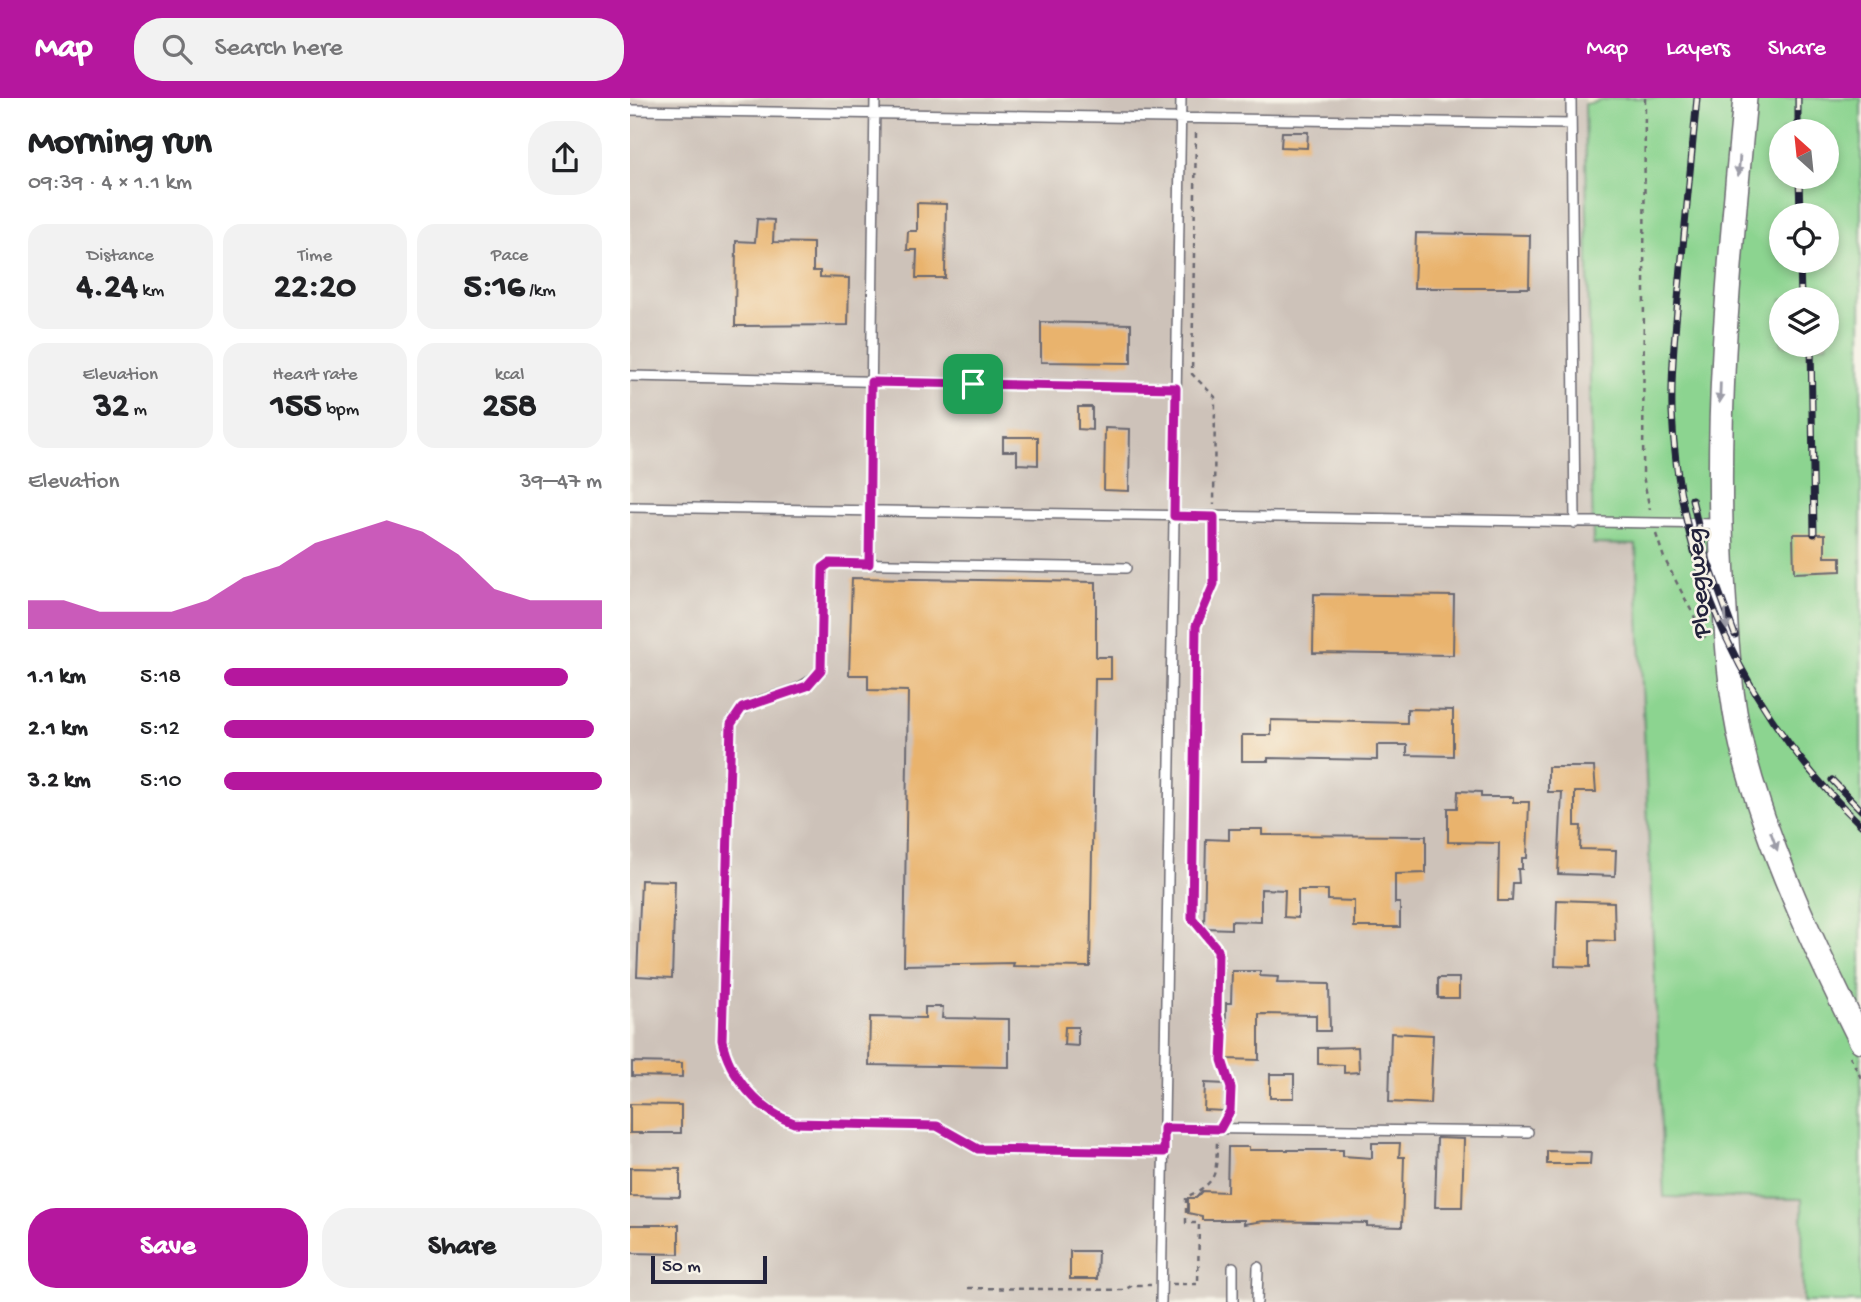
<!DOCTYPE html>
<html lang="en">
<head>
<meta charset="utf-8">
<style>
  body { margin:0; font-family:"Gochi Hand",sans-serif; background:#f2f2f2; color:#202124; height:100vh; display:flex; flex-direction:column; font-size:26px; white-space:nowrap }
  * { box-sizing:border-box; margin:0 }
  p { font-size:23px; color:#757577 }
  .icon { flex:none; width:38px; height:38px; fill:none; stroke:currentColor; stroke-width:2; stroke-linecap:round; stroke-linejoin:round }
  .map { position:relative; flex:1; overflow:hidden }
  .drawer { display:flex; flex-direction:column; background:#fff; width:630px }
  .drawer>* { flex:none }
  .needle { width:46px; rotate:333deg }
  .fabs { position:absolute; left:1139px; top:21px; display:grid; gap:14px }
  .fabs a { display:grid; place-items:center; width:70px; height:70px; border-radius:50%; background:#fff; box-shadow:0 4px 10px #0003; font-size:35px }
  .scale { position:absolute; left:21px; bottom:18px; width:116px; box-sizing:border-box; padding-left:7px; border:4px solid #22223b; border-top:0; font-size:19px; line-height:24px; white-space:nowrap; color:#22223b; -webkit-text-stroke:5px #f7f3e8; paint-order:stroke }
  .pin { position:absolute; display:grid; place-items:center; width:60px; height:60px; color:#fff; margin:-30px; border-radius:14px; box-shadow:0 4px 10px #0006 }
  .round { display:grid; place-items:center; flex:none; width:74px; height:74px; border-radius:28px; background:#f2f2f2 }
  .head { display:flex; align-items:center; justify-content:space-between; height:119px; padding:0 28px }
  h1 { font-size:38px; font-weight:700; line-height:52px }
  .metrics { display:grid; grid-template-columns:repeat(3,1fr); gap:10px; height:119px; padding:7px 28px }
  .metrics div { display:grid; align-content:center; border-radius:18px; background:#f2f2f2; text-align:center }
  .metrics b { font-size:35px; font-weight:700 }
  .metrics small { font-size:19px; font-weight:400 }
  .metrics p { font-size:19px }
  .chart { height:196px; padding:14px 28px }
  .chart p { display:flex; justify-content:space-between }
  .chart svg { width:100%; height:126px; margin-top:7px; fill:#b5179e; opacity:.7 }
  .button { display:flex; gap:14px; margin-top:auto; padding:14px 28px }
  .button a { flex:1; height:80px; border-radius:28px; background:#b5179e; color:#fff; font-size:28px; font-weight:700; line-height:80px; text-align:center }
  .button a+a { background:#f2f2f2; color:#202124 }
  ul { padding:0 28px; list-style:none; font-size:23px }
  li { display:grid; grid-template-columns:112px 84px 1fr; align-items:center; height:52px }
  li i { height:18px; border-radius:9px; background:#b5179e }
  header { display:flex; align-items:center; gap:42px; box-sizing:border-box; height:98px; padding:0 35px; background:#b5179e; color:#fff }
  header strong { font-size:33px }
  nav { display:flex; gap:38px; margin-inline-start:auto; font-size:24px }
  .search { width:490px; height:63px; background:#f2f2f2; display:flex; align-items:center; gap:18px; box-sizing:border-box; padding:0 24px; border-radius:28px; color:#757577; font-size:26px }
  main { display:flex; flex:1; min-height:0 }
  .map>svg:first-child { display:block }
</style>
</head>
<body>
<header>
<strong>Map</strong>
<div class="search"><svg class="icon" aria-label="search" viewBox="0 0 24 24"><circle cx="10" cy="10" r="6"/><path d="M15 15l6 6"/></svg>Search here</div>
<nav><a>Map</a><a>Layers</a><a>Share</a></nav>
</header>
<main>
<section class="drawer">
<div class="head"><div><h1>Morning run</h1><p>09:39 · 4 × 1.1 km</p></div><a class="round"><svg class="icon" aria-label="share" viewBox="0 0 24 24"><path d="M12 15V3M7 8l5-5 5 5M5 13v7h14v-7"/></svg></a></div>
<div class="metrics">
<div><p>Distance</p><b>4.24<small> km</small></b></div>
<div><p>Time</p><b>22:20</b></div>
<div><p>Pace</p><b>5:16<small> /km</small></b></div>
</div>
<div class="metrics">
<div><p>Elevation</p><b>32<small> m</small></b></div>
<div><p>Heart rate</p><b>155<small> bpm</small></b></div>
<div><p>kcal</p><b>258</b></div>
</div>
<div class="chart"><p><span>Elevation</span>39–47 m</p>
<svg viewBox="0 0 160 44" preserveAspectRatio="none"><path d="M0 44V34L10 34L20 38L30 38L40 38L50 34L60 26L70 22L80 14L90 10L100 6L110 10L120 18L130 30L140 34L150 34L160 34V44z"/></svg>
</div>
<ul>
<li><b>1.1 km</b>5:18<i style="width:91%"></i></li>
<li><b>2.1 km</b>5:12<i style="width:98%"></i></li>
<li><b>3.2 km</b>5:10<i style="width:100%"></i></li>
</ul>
<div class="button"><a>Save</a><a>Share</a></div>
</section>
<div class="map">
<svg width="1231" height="1204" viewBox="0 0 1231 1204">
  <rect width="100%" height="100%" fill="#f7f3e8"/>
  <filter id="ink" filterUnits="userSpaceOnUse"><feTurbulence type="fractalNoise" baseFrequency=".0143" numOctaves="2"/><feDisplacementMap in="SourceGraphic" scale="14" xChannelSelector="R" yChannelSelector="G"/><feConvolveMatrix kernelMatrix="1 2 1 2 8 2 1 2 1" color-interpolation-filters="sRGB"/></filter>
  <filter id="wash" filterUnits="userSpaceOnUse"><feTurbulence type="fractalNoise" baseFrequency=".00686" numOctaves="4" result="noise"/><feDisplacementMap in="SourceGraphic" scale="28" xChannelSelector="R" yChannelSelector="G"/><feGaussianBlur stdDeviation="1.57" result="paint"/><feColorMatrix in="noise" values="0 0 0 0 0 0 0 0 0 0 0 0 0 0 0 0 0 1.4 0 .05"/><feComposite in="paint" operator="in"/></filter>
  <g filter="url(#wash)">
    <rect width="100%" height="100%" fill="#f2e9d3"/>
    <path fill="#cdc2b9" d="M0 0H955L963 445 1006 446 1034 1099 1172 1100 1173 1204H0Z"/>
    <path fill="#8cd490" stroke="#577b66" stroke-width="2" fill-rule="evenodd" d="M983 0H1231V1204H1173L1172 1101 1034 1099 1006 447 963 446 955 6ZM1152 33H1197V79H1152ZM1152 117H1197V163H1152ZM1152 201H1197V247H1152Z"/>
    <g id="blocks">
      <path fill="#e9b36d" d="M652 34H678L677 50 651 49Z
        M287 105 316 106 315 180H286L287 152H277L278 133H287Z
        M127 121 144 122 143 144 183 145V173H190V179L219 180 218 227 105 228 106 143 125 144Z
        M786 135 900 137 899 190H784Z
        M411 224 501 226V265L411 264Z
        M448 309H462V332L448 331Z
        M475 330 500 331 499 393 474 392Z
        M373 339H408V367L387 366V353H373Z
        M1163 436H1195V459H1211V473L1164 475Z
        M222 480 466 484V559H481V581H465L460 869 383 868 384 865 274 867 278 593 238 592V577H219Z
        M684 496 824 498 823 557 683 555Z
        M777 611 823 612V658L777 657V647H747V662L638 660V663H612V637H641V622L777 625Z
        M918 669H964L966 694H945V728H951L950 751 986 752 985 778 928 776 932 694H918Z
        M828 693 851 694V699H883V704H899L897 760H892V771H888L889 785H883L882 803H868L869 745 818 744V710H827Z
        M599 731H632V737L796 738V775L765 776V805H770V829H724V803L698 802V792H668V820L654 819 655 792 631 791V824L601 823V831L574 830 576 741 599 742Z
        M11 782 45 783 42 880 7 878Z
        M927 802 984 804 985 843 960 842V869L925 868Z
        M602 873H630V878L648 879 647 885 699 886 700 933H686V917L629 916V962L595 961 596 905H601Z
        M808 880H829V900H808Z
        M295 909H313L312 920 379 921V969L239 967 240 919 295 920Z
        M435 929H448V948L434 947Z
        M761 935 803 937 800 1006 759 1004Z
        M728 949 729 974 714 975V967L688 966V950Z
        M2 964 52 965V979L2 978Z
        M640 976H664V1000H640Z
        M575 985 596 986 595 1013 574 1012Z
        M0 1006 51 1007V1035H0Z
        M807 1040 834 1041 832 1109H805Z
        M742 1045H770L769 1059H774L772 1129 737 1128V1125L634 1123 614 1126V1122H572V1118L558 1115V1100H566L572 1093 597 1094 598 1049H619V1052H713V1058L742 1060Z
        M917 1053 961 1054 960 1066H917Z
        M0 1070 50 1071V1099L0 1098Z
        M0 1127H49V1156L0 1155Z
        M440 1153H468L467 1181H440Z"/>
    </g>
  </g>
  <g filter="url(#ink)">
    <use href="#blocks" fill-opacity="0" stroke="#6b6870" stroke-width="2"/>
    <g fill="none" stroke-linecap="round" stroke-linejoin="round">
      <g stroke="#6b6870" stroke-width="12">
        <path id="service" d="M941 0 945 425
          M0 12 941 26
          M0 278 546 290
          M0 409 1089 426
          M239 466 245 0
          M496 470 200 465 193 470 191 572C169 603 114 594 101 626L92 941C99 978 129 1013 165 1025L307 1028 348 1051 534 1054
          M534 1030 898 1034
          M531 1204 551 0
          M603 1204V1169
          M627 1204 628 1169"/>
      </g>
      <g stroke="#6b6870" stroke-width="26">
        <path id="tertiary" d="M1115 0C1099 169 1083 326 1094 496 1097 547 1100 599 1112 649 1137 749 1185 851 1231 943"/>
      </g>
      <path stroke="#6b6870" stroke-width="2.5" stroke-dasharray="5 5" stroke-linecap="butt" d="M1015 0 1013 378 1020 412
        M566 35 562 276 585 299 584 407
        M584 431V486L566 528 562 820 588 852 587 916 593 937 592 962 601 990 600 1013 596 1020
        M1026 436 1034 460 1077 543
        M1220 958 1231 980
        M542 1186H568L569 1125H556V1099C589 1084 586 1076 587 1042
        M338 1190 494 1192 503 1187H521"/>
      <use href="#service" stroke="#fff" stroke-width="9"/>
      <use href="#tertiary" stroke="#fff" stroke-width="23"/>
      <g stroke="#22223b" stroke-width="7">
        <path id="rail" d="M1067 0C1061 60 1056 120 1050 180 1046 224 1041 268 1042 313 1048 472 1116 617 1231 727
          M1168 0V33
          M1169 79 1170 117
          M1170 163 1171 201
          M1181 247 1184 436
          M1062 401 1074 453 1105 537
          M1202 682 1231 712"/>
      </g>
      <use href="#rail" stroke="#f7f3e8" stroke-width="4.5" stroke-dasharray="13" stroke-linecap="butt"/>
    </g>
    <defs><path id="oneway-solid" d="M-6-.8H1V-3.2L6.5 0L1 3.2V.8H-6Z" transform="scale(1.75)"/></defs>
    <g fill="#9c9ca7">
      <use href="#oneway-solid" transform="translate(1109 68) rotate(95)"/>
      <use href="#oneway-solid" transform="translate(1090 295) rotate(92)"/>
      <use href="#oneway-solid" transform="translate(1096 522) rotate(86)"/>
      <use href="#oneway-solid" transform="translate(1144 743) rotate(70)"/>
    </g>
  </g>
  <g fill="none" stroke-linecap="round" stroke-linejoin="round" filter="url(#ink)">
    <g stroke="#fff" stroke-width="14">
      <path id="route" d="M241 284 546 290 544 418 584 419V486L566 528 562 820 588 852 587 916 593 937 592 962 601 990 600 1013 590 1031 534 1030V1054L348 1051 307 1028 164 1025C129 1013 99 978 92 942L101 626 112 610 177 588 191 572 193 470 200 465 239 466Z"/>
    </g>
    <use href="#route" stroke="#b5179e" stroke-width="9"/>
  </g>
  <g text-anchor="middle" stroke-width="5" stroke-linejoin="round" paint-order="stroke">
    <g font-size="26" fill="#22223b" stroke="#f7f3e8">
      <text transform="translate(1066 485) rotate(-94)" y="9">Ploegweg</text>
    </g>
  </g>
</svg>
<div class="fabs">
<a><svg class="needle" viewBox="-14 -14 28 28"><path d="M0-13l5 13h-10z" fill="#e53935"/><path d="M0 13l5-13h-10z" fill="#757577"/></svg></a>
<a><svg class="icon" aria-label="locate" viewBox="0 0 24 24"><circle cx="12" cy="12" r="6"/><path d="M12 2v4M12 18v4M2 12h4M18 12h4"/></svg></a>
<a><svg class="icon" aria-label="layers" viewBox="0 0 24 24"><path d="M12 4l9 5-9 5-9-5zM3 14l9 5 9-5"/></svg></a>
</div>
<div class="scale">50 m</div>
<div class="pin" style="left:343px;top:286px;background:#1e9e55"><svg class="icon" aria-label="arrive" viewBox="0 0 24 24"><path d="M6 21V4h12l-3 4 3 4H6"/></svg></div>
</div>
</main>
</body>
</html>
